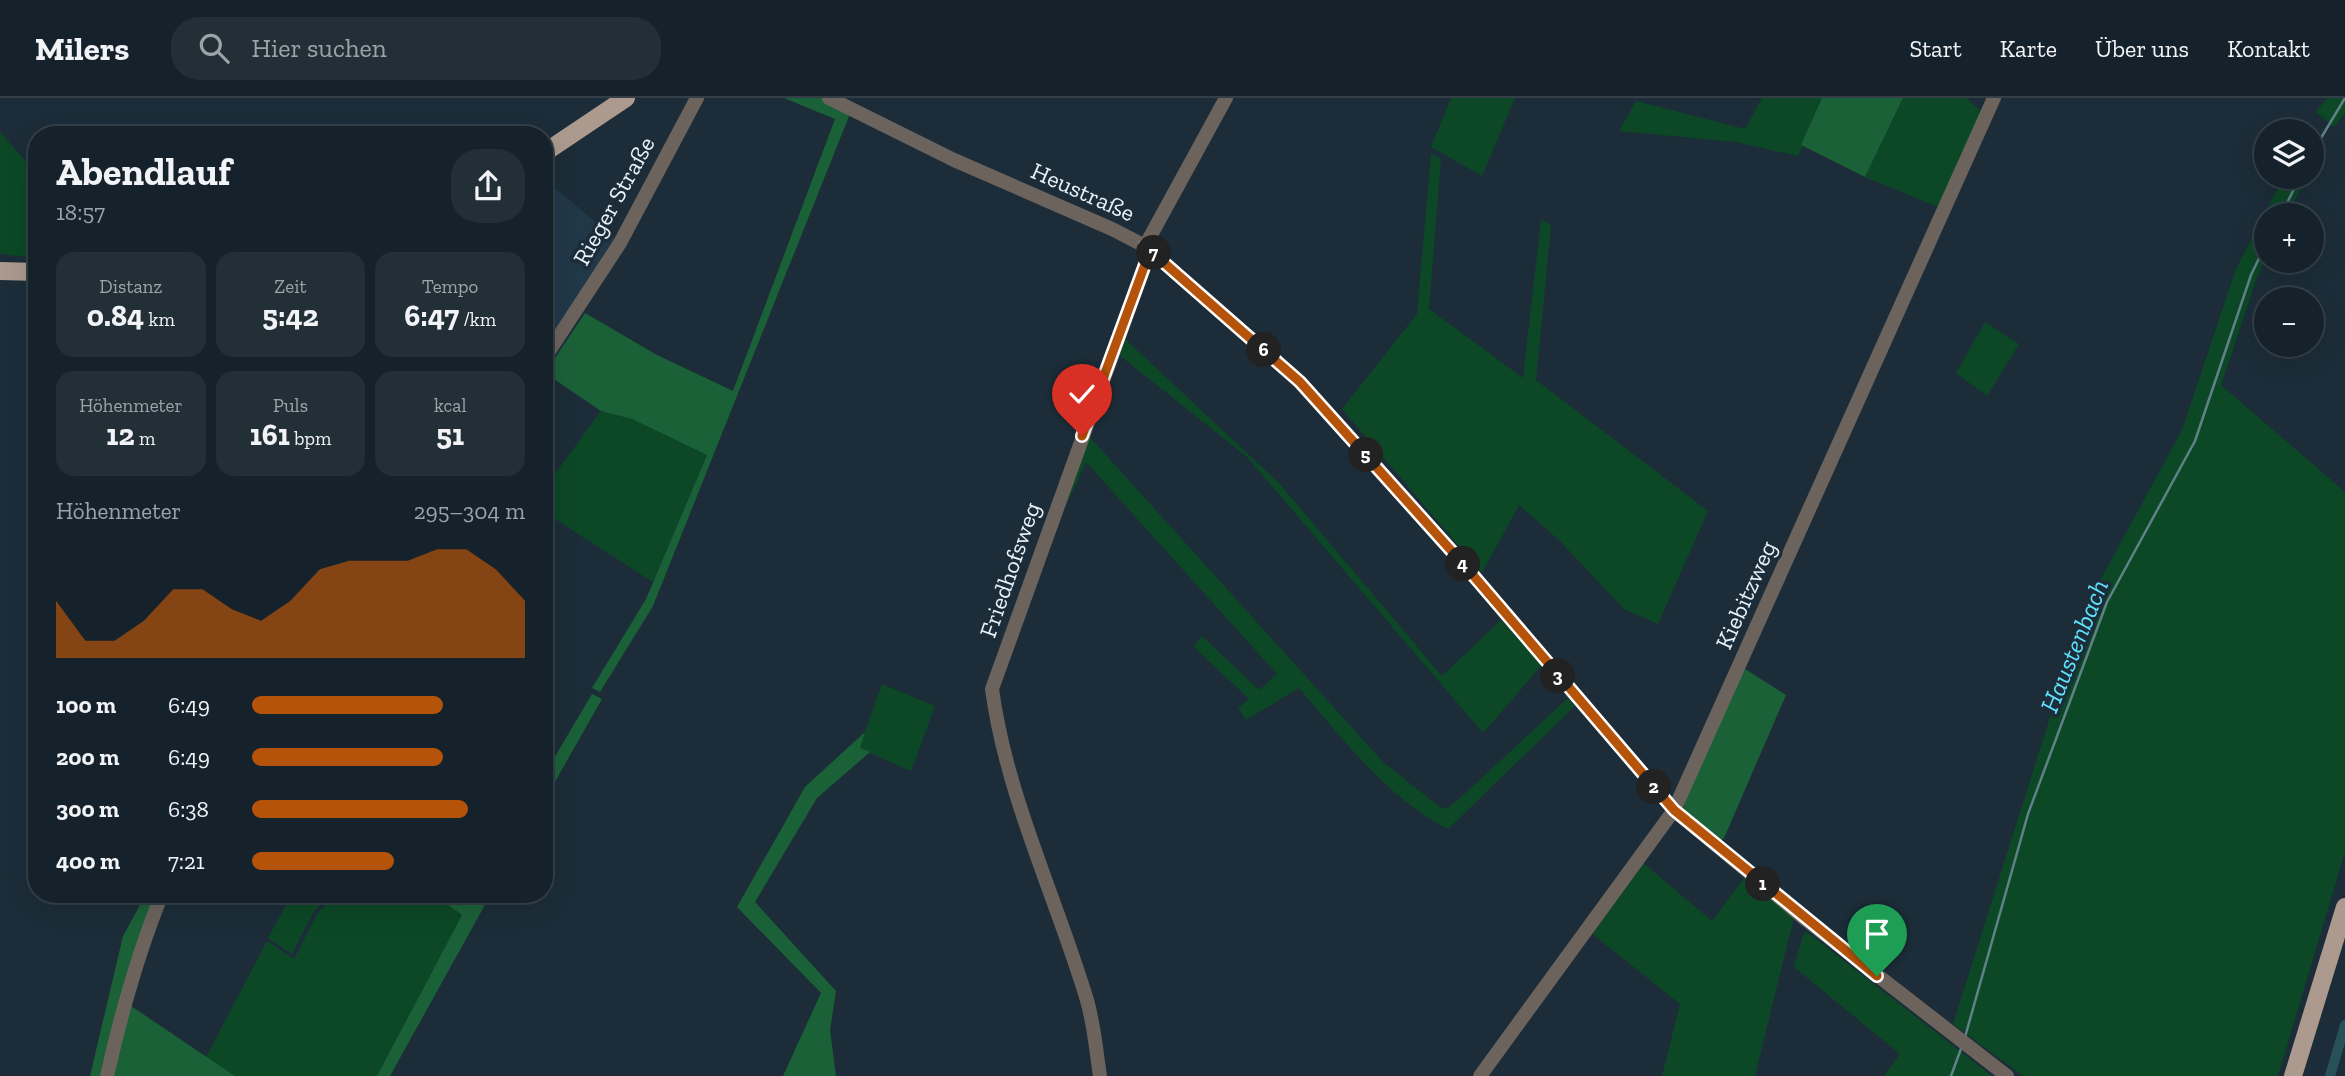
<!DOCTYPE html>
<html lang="de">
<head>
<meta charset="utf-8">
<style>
  body { margin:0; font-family:"Zilla Slab",serif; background:#222f37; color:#f1f3f6; height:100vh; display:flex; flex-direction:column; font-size:26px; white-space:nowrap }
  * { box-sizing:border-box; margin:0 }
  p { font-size:23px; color:#9da4a9 }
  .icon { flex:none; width:38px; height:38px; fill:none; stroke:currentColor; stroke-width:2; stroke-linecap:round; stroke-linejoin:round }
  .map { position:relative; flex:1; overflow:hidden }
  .drawer { position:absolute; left:28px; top:28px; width:525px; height:777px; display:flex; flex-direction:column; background:#15222b; border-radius:28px; box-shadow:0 7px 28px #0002,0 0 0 2px #343f47 }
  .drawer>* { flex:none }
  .buttons { position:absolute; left:2254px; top:21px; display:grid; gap:14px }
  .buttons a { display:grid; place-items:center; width:70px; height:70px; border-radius:50%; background:#15222b; box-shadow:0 7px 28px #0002,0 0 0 2px #343f47; font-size:35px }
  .pin { position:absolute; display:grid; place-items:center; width:60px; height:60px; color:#fff; margin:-72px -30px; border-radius:50% 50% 50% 0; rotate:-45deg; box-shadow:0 0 7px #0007 }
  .pin .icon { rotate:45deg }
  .km { position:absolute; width:35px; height:35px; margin:-18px; border-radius:50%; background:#222; color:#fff; font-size:19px; line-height:35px; text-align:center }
  .round { display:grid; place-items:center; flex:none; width:74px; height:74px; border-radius:28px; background:#222f37 }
  .headline { display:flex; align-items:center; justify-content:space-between; height:119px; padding:0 28px }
  h1 { font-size:38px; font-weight:800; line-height:52px }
  .metrics { display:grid; grid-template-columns:repeat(3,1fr); gap:10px; height:119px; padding:7px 28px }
  .metrics div { display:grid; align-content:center; border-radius:18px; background:#222f37; text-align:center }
  .metrics b { font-size:30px; font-weight:800 }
  .metrics small { font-size:19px; font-weight:400 }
  .metrics p { font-size:19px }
  .chart { height:196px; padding:14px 28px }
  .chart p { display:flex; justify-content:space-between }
  .chart svg { width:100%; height:126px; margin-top:7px; fill:#b45309; opacity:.7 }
  ul { padding:0 28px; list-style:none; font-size:23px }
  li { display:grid; grid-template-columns:112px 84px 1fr; align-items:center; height:52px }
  li i { height:18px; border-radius:9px; background:#b45309 }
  header { display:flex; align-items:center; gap:42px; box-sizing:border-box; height:98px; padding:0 35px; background:#15222b; border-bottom:2px solid #343f47 }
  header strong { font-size:33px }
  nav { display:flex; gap:38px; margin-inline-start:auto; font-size:24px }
  .search { width:490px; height:63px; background:#222f37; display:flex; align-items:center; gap:18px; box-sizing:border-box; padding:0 24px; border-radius:28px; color:#9da4a9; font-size:26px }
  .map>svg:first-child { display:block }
</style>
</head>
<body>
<header>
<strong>Milers</strong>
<div class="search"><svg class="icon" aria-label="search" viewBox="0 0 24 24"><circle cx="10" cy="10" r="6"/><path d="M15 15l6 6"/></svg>Hier suchen</div>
<nav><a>Start</a><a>Karte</a><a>Über uns</a><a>Kontakt</a></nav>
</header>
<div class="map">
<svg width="2345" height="978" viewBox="0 0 2345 978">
  <rect width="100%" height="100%" fill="#1c2d39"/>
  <path fill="#213849" d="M544 81 615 140 547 249 544 247Z"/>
  <path fill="#0c4826" d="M1451 0H1515L1482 78 1431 49Z
    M1762 0H1822L1798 58 1736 44 1619 33 1636 3 1745 31Z
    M1903 0H1966L1981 13 1938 109 1865 79Z
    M2327 0H2345V14L2334 29 2316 14Z
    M0 34 37 76V160L0 156Z
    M1431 56 1441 61 1429 211 1523 280 1541 121 1551 128 1536 282 1708 413 1658 526 1624 511 1559 442 1519 407 1482 475 1342 311 1417 216Z
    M2284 79H2307L2287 117H2266V159L2257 179 2221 287 2345 394V754L2278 978H2023L1953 926 2084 512 2182 332 2236 171Z
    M1985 224 2019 246 1987 298 1956 275Z
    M1124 240 1278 384 1442 578 1501 522 1542 567 1483 635 1247 359 1118 256Z
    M601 313 632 321 707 357 653 484 544 414V391Z
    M1087 336 1384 665 1440 709 1446 711 1458 702 1568 600 1575 608 1448 731C1386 699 1344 642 1299 590L1246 622 1238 610 1249 601 1194 549 1202 538 1259 592 1277 576 1086 364 1058 425Z
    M882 586 935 608 911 673 859 650Z
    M1642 764 1712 823 1745 779 1794 819 1755 978H1662L1680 906 1591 835Z
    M292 796H331L313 815 292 856 268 840Z
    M336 796H394L400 800 403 796H433L462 817 377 978H235L206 959 267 843 294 861 317 816Z
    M1807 834 1992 978H1884L1900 956 1794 869 1803 837Z"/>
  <path fill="#1b6138" d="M784 0H840L849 18 653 508 600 594 592 590 646 501 707 357 632 321 601 313 545 275 585 215 657 257 733 293 835 21Z
    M1822 0H1903L1865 79 1801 47Z
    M1742 569 1786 597 1724 740 1719 744 1685 716 1683 704Z
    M592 596 602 601 544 703V677Z
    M865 634 860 650 870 654 817 700 755 804 836 893 830 932 836 978H783L821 895 737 809 805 689Z
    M146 796H157L103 978H90L123 838Z
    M433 796H455L468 804 473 796H491L390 978H377L462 817Z
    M128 906 235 978H111Z"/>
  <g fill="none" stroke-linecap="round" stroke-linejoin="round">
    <path stroke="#618189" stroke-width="2.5" d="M2312 55 2345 0
      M2281 117 2300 79
      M1965 939 2028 716 2107 504 2195 343 2251 177 2266 146
      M1951 978 1962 948"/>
    <path stroke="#275059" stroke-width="10" d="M2330 978 2345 927"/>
    <path stroke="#6c635d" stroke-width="14" d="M829 0 954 62 1112 131 1145 148 1300 284 1466 469 1674 712 1805 821 2007 978
      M544 261 620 145 697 0
      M107 978C121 916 138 855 162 796
      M1100 978C1096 952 1094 924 1086 899 1055 797 1006 696 992 591L1147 161 1145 148 1226 0
      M1480 978 1674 712 1994 0"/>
    <path stroke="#ac9a8f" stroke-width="18" d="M544 55 626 0
      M0 173 37 174
      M2293 978 2345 809"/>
  </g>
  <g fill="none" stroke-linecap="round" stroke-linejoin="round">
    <g stroke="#fff" stroke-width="14">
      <path id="route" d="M1082 338 1147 161 1145 148 1300 284 1466 469 1674 712 1877 878"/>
    </g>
    <use href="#route" stroke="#b45309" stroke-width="9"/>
  </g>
  <g text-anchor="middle" stroke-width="7" stroke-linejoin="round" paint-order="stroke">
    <g font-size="24" fill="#e7f2fa" stroke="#1c2d39">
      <text transform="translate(1083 94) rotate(24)" y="8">Heustraße</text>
      <text transform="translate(614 103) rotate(-61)" y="8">Rieger Straße</text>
      <text transform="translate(1010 472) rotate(-71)" y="8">Friedhofsweg</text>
      <text transform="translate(1746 497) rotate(-66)" y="8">Kiebitzweg</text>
    </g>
    <g font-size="26" font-style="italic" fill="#5ee2fd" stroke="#1c2d39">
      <text transform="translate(2074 548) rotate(-68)" y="9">Haustenbach</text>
    </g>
  </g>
</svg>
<div class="buttons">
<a><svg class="icon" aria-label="layers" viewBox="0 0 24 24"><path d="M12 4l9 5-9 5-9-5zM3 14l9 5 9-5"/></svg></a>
<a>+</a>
<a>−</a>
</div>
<div class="pin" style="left:1877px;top:878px;background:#1e9e55"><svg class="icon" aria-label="arrive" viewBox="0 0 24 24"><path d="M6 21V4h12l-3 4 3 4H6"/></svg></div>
<div class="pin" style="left:1082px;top:338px;background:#d93025"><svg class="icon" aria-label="check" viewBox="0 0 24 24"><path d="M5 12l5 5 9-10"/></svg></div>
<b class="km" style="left:1763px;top:786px">1</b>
<b class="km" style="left:1654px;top:689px">2</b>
<b class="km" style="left:1558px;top:578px">3</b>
<b class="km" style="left:1463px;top:466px">4</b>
<b class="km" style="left:1366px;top:357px">5</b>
<b class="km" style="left:1264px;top:252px">6</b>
<b class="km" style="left:1154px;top:155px">7</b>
<section class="drawer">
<div class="headline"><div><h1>Abendlauf</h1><p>18:57</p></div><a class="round"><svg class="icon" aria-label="share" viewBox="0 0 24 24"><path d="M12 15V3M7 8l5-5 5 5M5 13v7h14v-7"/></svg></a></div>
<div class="metrics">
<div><p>Distanz</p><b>0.84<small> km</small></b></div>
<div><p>Zeit</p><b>5:42</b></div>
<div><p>Tempo</p><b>6:47<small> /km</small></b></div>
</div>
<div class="metrics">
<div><p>Höhenmeter</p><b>12<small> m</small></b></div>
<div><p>Puls</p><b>161<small> bpm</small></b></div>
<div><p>kcal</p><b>51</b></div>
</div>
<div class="chart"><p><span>Höhenmeter</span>295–304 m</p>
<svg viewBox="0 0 160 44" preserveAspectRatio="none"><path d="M0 44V24L10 38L20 38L30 31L40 20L50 20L60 27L70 31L80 24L90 13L100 10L110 10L120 10L130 6L140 6L150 13L160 24V44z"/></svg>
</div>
<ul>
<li><b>100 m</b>6:49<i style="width:70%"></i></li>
<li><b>200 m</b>6:49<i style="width:70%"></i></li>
<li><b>300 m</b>6:38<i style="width:79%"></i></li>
<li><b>400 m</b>7:21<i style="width:52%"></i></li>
</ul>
</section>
</div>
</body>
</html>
